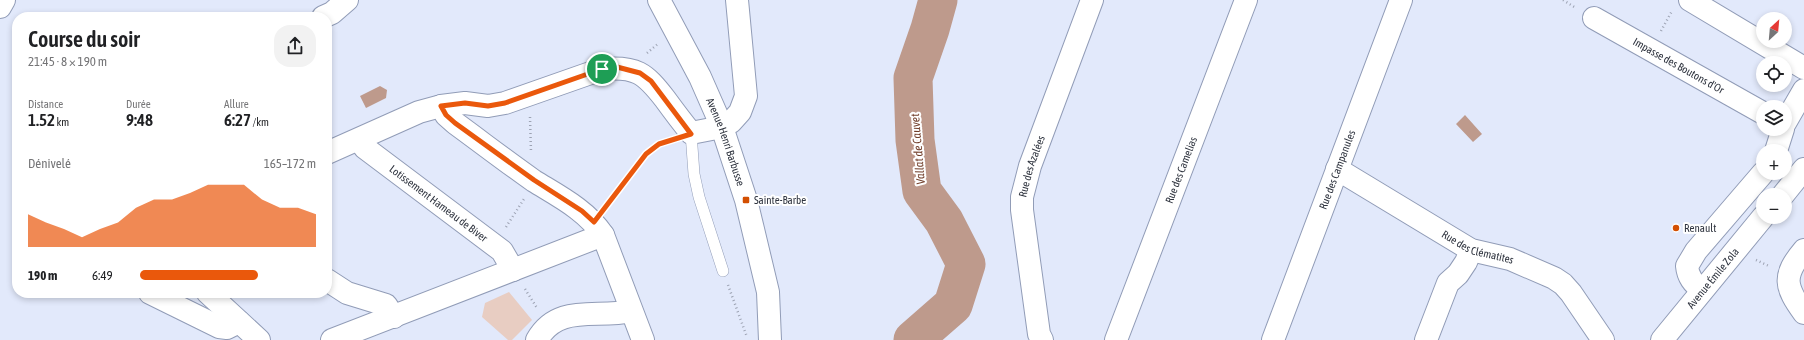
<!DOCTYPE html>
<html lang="fr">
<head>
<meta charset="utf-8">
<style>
  body { margin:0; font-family:"Asap Condensed",sans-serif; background:#f2f2f2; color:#202124; height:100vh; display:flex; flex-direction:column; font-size:15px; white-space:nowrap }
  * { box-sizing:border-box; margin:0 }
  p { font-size:13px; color:#757577 }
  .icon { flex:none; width:22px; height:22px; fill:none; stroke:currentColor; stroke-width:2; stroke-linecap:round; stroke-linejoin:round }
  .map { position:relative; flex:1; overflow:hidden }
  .sheet { position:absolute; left:12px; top:12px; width:320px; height:286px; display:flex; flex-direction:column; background:#fff; border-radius:16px; box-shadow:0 2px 6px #0003 }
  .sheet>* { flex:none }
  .needle { width:26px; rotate:26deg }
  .controls { position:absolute; left:1756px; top:12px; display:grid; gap:8px }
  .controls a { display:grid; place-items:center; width:36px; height:36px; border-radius:50%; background:#fff; box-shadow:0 2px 6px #0003; font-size:20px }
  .pin { position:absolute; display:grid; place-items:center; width:34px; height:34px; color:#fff; margin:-17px; border:2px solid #fff; border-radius:50%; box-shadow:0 1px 4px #0007 }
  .round { display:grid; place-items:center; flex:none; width:42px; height:42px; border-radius:16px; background:#f2f2f2 }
  .overview { display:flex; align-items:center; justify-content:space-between; height:68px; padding:0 16px }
  h1 { font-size:22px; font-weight:600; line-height:30px }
  .figures { display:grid; grid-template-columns:repeat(3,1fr); gap:6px; height:68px; padding:4px 16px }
  .figures div { display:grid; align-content:center }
  .figures b { font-size:17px; font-weight:600 }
  .figures small { font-size:11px; font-weight:400 }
  .figures p { font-size:11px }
  .chart { height:112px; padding:8px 16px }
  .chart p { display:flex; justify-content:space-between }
  .chart svg { width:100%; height:72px; margin-top:4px; fill:#ea580c; opacity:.7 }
  ul { padding:0 16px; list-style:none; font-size:13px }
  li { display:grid; grid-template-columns:64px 48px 1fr; align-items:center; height:30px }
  li i { height:10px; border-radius:5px; background:#ea580c }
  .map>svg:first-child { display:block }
</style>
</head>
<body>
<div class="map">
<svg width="1804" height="340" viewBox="0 0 1804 340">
  <rect width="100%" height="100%" fill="#e2e9fb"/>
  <path fill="#e8cdc2" d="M509 292 532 320 512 340H508L482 317 485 303Z"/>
  <path fill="#be9a8c" d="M380 86 387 90 386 98 366 108 360 96Z
    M1465 115 1482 134 1473 142 1456 124Z"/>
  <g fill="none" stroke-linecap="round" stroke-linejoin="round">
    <path stroke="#be9a8c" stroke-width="39" d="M913 340 953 305 966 264 944 221 922 191 915 140 913 78 930 29 938 0"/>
    <g stroke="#919cb7" stroke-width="12">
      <path id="lane" d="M691 133 694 174 699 197 723 271"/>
    </g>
    <g stroke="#919cb7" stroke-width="24">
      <g id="street">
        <path d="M1690 0 1804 68"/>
        <path d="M0 7 4 0"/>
        <path d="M323 17 332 13 347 0"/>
        <path id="s1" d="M1594 18 1763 113"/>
        <path d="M441 106 446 115 455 123C481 142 507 162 534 181 560 197 586 210 603 235L643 340"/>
        <path d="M1785 123 1804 90"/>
        <path id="s2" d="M359 140 365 148 502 251 513 270"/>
        <path d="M1776 151 1783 129"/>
        <path d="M327 153 419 112 441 106 465 103 488 106 505 103 602 69C636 66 645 73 665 99 673 110 682 122 691 133L722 127 731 122 740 112 746 96 737 0"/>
        <path id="s3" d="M1337 169 1471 250 1510 259 1554 278 1563 284 1571 293 1603 340"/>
        <path d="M1804 250C1782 276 1785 287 1804 313"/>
        <path d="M327 280 347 293 386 305 394 317"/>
        <path d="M1702 290C1693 283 1688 277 1687 266L1696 251 1763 173"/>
        <path d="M150 293 219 327 227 328 239 322"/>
        <path d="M208 293 259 340"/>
        <path d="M332 340 603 235"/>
        <path d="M537 340C558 303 596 319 631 311"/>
        <path id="s4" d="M1042 340 1039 334 1022 210V197L1030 166 1092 0"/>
        <path id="s5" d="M1116 340 1246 0"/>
        <path id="s6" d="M1273 340 1401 0"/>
        <path d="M1426 340 1448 283 1458 274 1466 262 1471 250"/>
      </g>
    </g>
    <g stroke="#919cb7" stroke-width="24">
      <g id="secondary">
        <path id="s7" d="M659 0 700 77 722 127 746 200 768 292 770 340"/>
        <path d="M1783 195 1804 169"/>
        <path id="s8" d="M1662 340 1763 217"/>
      </g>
    </g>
    <path stroke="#9da3b3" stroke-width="2.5" stroke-dasharray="1 3" stroke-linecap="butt" d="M1563 0 1576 8
      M1661 31 1672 11
      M647 53 659 43
      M530 117 531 152
      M606 206C624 183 641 150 670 141
      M506 227 524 199
      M1756 260 1769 266
      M728 285 747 337
      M525 289 537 308"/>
    <use href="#lane" stroke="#fff" stroke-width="11"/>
    <use href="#street" stroke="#fff" stroke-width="22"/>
    <use href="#secondary" stroke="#fff" stroke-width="22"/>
  </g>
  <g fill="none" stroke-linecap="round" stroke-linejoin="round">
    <g stroke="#fff" stroke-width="8">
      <path id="route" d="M617 67 640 73 651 81 691 134 659 144 646 154 594 222 582 211 534 180 455 123 446 115 441 106 465 103 488 106 505 103 602 69Z"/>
    </g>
    <use href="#route" stroke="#ea580c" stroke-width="5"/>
  </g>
  <g fill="#d34f02" stroke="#fff" stroke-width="1.5">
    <rect x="742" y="196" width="8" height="8" rx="2"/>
    <circle cx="1676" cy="228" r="4"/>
  </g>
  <g text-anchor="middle" stroke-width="4" stroke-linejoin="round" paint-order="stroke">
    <g font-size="11" fill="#2f343f" stroke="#fff">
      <text dy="4" stroke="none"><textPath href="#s1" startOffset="97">Impasse des Boutons d'Or</textPath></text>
      <text dy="4" stroke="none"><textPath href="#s7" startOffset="157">Avenue Henri Barbusse</textPath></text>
      <text dy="4" stroke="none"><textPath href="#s4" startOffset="177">Rue des Azalées</textPath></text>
      <text dy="4" stroke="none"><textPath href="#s5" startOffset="182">Rue des Camelias</textPath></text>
      <text dy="4" stroke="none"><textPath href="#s6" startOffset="182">Rue des Campanules</textPath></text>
      <text dy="4" stroke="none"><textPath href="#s2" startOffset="102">Lotissement Hameau de Biver</textPath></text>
      <text dy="4" stroke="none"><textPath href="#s3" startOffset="162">Rue des Clématites</textPath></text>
      <text dy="4" stroke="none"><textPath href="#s8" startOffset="80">Avenue Émile Zola</textPath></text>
    </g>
    <g font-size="11" fill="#2f343f" stroke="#fff" text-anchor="start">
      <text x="754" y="204">Sainte-Barbe</text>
      <text x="1684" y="232">Renault</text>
    </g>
    <g font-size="12" font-style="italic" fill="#713e2a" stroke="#fff">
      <text transform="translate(918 149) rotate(-95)" y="4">Vallat de Cauvet</text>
    </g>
  </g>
</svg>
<div class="controls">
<a><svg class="needle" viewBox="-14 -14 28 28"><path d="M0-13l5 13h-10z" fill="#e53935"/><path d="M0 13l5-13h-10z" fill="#757577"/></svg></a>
<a><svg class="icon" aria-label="locate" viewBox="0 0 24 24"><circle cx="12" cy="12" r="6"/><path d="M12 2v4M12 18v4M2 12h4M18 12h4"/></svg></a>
<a><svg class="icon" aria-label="layers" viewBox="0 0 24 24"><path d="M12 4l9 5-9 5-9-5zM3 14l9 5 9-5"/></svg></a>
<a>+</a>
<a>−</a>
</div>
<div class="pin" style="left:602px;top:69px;background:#1e9e55"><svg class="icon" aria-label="arrive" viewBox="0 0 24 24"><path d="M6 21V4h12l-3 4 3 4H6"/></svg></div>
<section class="sheet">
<div class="overview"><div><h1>Course du soir</h1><p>21:45 · 8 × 190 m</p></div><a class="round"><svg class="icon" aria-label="share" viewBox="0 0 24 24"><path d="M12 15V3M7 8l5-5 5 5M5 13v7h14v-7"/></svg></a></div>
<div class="figures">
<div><p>Distance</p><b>1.52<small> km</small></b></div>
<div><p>Durée</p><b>9:48</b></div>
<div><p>Allure</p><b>6:27<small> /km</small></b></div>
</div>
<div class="chart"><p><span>Dénivelé</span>165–172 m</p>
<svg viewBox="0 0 160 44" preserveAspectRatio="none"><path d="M0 44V24L10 29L20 33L30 38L40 33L50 29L60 20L70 15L80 15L90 11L100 6L110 6L120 6L130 15L140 20L150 20L160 24V44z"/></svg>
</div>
<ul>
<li><b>190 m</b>6:49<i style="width:67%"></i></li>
</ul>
</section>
</div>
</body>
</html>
